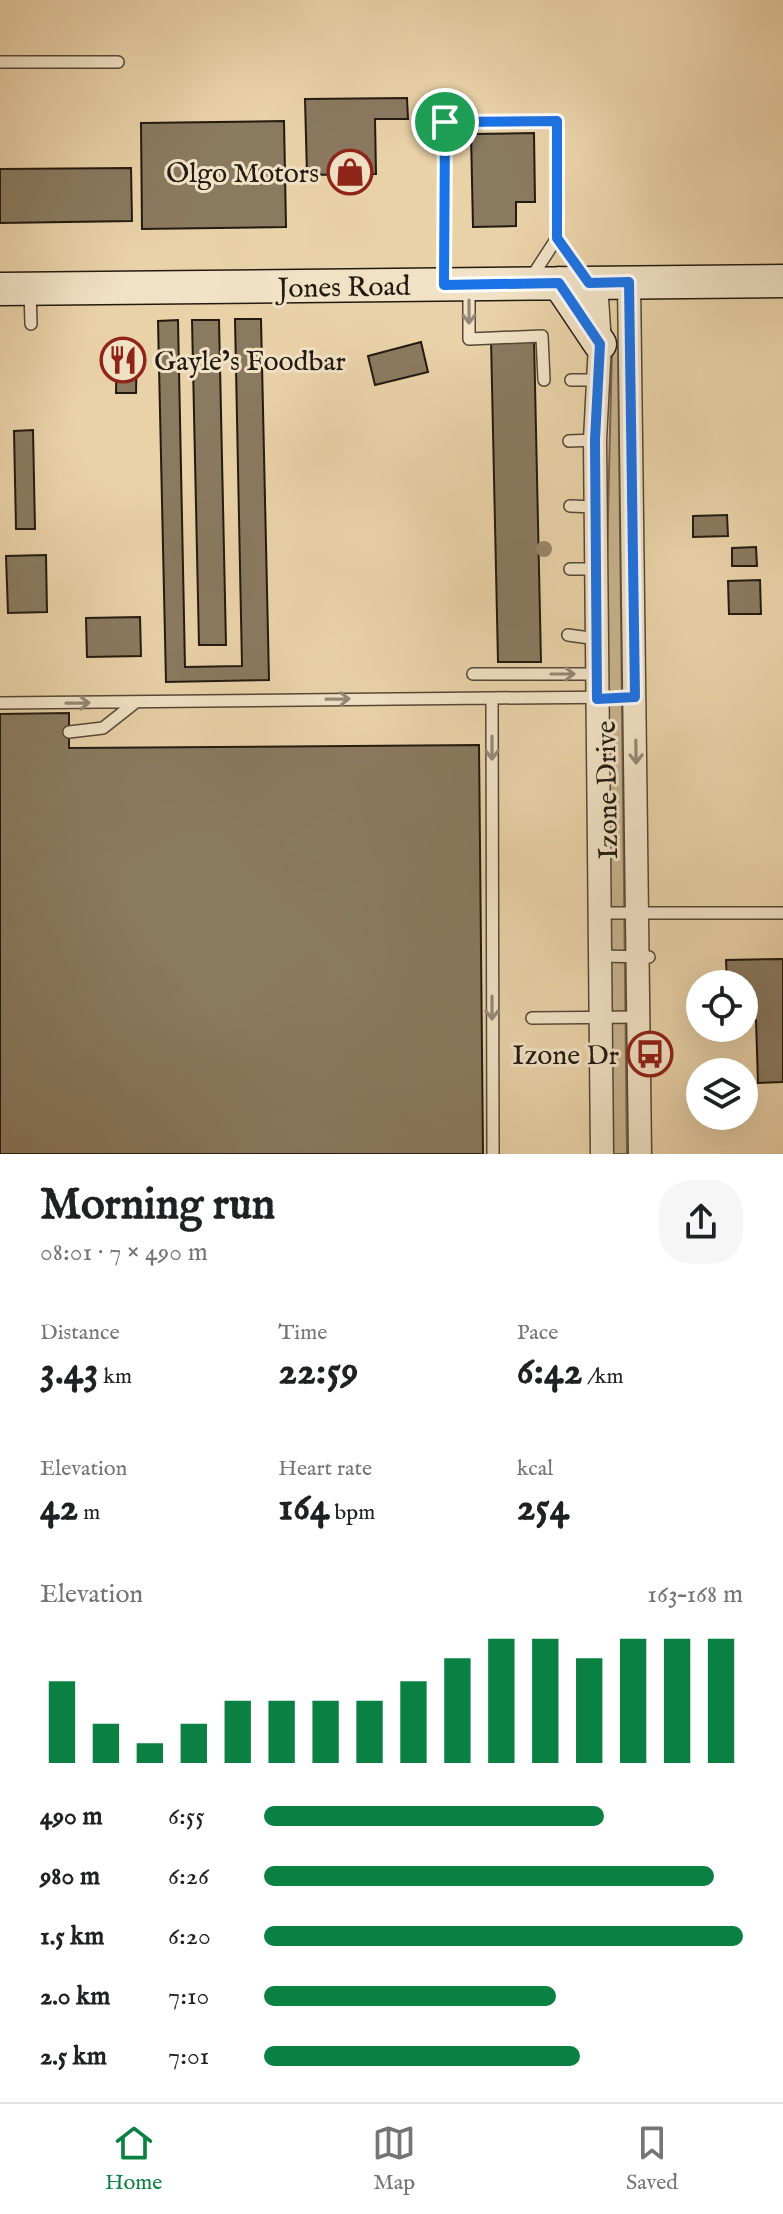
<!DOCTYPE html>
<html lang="en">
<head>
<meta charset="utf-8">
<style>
  body { margin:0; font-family:"IM FELL English",serif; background:#f6f6f6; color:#202124; height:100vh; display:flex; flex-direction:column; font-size:30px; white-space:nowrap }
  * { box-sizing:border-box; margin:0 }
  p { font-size:26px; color:#757577 }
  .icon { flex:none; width:44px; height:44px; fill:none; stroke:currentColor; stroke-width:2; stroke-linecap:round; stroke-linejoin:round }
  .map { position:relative; height:1154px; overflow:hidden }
  .panel { display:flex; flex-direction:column; background:#fff; flex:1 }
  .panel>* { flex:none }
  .controls { position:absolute; left:686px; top:970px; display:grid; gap:16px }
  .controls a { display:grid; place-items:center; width:72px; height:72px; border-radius:50%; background:#fff; box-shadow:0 8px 32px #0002; font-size:40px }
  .pin { position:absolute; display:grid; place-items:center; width:68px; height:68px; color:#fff; margin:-34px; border:4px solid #fff; border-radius:50%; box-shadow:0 2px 8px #0007 }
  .round { display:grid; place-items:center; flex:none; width:84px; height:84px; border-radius:32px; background:#f6f6f6 }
  .headline { display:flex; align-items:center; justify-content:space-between; height:136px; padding:0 40px }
  h1 { font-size:44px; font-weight:700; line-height:60px }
  .stats { display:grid; grid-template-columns:repeat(3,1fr); gap:12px; height:136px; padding:8px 40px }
  .stats div { display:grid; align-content:center }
  .stats b { font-size:40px; font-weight:700 }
  .stats small { font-size:22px; font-weight:400 }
  .stats p { font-size:22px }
  .chart { height:224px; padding:16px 40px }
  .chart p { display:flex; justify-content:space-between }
  .chart svg { width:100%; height:144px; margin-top:8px; stroke:#0b8043; stroke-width:6 }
  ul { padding:0 40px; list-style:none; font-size:26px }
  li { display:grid; grid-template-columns:128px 96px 1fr; align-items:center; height:60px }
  li i { height:20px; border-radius:10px; background:#0b8043 }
  .dock { display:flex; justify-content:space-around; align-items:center; height:112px; border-top:2px solid #e0e0e0; background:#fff; font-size:22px; color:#757577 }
  .dock a { display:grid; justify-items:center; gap:4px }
  .dock .current { color:#0b8043 }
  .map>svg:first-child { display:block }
</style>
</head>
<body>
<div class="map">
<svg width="783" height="1154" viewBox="0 0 783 1154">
  <rect width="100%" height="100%" fill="#ead2a8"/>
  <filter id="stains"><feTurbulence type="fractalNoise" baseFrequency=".0025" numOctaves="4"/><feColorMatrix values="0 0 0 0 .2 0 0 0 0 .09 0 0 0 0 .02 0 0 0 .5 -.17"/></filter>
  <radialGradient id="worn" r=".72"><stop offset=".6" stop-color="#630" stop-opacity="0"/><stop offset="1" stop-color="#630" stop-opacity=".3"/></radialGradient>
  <path fill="#c8b38e" stroke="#756650" stroke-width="2" d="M612 348H618L627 1154H610L605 640Z"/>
  <path fill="#8a7a60" stroke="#221a11" stroke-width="2" d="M407 98 408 119H375L376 174 307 175 305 99Z
    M284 121 286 227 142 229 141 123Z
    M534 133 535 202H516V226L473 227 471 134Z
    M131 168 132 221 0 223V169Z
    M235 319H261L269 680 166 682 158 321 178 320 185 667 242 666Z
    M192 320H219L226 645H199Z
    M534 338 541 662H498L491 339Z
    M421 342 428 372 375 385 368 356Z
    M117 347H137L136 393H116Z
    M33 430 35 529H16L14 431Z
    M727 515 728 536 693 537V516Z
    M756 547 757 566H732V548Z
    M46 555 47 612 8 613 6 556Z
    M760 580 761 614H729L728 581Z
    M140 617 141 656 87 657 86 618Z
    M69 713V748L479 745 483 1154H0V714Z
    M783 959V1082L758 1083 756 1020 744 1021V984H727L726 960Z"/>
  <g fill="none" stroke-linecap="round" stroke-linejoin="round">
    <g stroke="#544837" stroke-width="14">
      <path id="lane" d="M0 62H118
        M557 238 584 277
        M444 280 445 122 557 121V238L531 278
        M469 289V339L542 336 544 380
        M30 290 31 324
        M571 380H599
        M569 441 595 440
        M570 506 596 507
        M570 569H596
        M568 635 597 639
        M473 674H597
        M492 698 635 697
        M0 703 492 698 493 1154
        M69 732 103 728 136 702
        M599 913H783
        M600 956 649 957
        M532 1018 638 1017"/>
    </g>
    <g stroke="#544837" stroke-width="25">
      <path id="street" d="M629 282 640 1154
        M596 283 600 344 595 440 602 1154"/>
    </g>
    <g stroke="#221a11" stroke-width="35">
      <path id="secondary" d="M559 283 600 344
        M0 289 783 281"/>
    </g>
    <use href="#lane" stroke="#f1e2c6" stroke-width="11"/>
    <use href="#street" stroke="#f1e2c6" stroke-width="22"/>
    <use href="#secondary" stroke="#f1e2c6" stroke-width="32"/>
  </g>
  <circle fill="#988669" cx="544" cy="549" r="8"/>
  <defs><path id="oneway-shaft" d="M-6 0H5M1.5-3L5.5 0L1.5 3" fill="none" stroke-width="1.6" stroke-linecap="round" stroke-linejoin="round" transform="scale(2)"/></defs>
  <g stroke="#948875">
    <use href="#oneway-shaft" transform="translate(469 312) rotate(90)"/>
    <use href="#oneway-shaft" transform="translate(563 674)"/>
    <use href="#oneway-shaft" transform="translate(338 699) rotate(-1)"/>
    <use href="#oneway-shaft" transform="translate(78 703) rotate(-1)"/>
    <use href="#oneway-shaft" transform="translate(492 748) rotate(90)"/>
    <use href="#oneway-shaft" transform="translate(636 752) rotate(89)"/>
    <use href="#oneway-shaft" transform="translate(492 1008) rotate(90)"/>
  </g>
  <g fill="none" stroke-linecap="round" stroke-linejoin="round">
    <g stroke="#fff" stroke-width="16">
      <path id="route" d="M557 121V238L589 283 629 282 635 697 597 699 595 440 600 344 559 283 444 285 445 122Z"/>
    </g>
    <use href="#route" stroke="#1a73e8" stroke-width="10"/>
  </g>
  <defs>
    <g id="shop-ring" transform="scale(2.3)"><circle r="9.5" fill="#f1e2c6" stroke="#8f2418" stroke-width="1.5"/><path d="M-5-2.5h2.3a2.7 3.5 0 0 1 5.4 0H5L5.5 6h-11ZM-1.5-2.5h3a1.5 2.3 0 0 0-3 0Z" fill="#8f2418"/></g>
    <g id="restaurant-ring" transform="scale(2.3)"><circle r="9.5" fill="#f1e2c6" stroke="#8f2418" stroke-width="1.5"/><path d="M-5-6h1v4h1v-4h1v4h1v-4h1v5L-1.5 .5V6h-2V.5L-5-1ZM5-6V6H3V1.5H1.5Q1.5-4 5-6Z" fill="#8f2418"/></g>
    <g id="bus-ring" transform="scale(2.3)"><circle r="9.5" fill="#f1e2c6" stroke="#8f2418" stroke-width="1.5"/><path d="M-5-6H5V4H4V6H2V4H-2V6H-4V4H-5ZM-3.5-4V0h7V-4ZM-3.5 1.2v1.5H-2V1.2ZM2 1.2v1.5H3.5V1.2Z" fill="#8f2418"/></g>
  </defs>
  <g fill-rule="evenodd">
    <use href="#shop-ring" x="350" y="172"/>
    <use href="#restaurant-ring" x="123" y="360"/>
    <use href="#bus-ring" x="650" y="1054"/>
  </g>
  <g text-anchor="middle" stroke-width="6" stroke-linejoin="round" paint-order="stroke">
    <g font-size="28" fill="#221a11" stroke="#f1e2c6" text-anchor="end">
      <text x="319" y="182">Olgo Motors</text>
      <text x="154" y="370" text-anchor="start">Gayle’s Foodbar</text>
      <text x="619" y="1064">Izone Dr</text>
    </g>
    <g font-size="28" fill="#221a11" stroke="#f1e2c6">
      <text transform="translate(344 286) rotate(-1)" y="10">Jones Road</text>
      <text transform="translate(606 790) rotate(-91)" y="10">Izone Drive</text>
    </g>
  </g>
  <rect width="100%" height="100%" filter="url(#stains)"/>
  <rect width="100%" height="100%" fill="url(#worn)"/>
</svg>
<div class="controls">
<a><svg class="icon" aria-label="locate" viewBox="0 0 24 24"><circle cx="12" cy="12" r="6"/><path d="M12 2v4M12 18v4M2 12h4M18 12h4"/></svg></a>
<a><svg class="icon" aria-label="layers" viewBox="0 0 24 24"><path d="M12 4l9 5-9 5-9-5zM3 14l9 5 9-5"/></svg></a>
</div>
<div class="pin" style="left:445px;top:122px;background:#1e9e55"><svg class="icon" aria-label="arrive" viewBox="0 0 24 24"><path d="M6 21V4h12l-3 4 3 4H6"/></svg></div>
</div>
<section class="panel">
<div class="headline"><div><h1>Morning run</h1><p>08:01 · 7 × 490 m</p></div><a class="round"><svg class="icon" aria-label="share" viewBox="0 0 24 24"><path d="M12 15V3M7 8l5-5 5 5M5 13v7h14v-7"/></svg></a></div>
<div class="stats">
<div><p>Distance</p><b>3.43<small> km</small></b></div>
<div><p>Time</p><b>22:59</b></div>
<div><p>Pace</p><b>6:42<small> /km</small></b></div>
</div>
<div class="stats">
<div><p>Elevation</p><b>42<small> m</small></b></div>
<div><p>Heart rate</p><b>164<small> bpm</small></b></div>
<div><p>kcal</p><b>254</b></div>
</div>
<div class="chart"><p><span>Elevation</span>163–168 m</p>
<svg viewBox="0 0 160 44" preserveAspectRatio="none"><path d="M5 44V19M15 44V32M25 44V38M35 44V32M45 44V25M55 44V25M65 44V25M75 44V25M85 44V19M95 44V12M105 44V6M115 44V6M125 44V12M135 44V6M145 44V6M155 44V6"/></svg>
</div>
<ul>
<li><b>490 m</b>6:55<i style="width:71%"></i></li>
<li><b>980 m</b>6:26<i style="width:94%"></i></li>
<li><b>1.5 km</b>6:20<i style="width:100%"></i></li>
<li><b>2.0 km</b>7:10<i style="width:61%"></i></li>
<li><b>2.5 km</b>7:01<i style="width:66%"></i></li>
</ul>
</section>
<nav class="dock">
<a class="current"><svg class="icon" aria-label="home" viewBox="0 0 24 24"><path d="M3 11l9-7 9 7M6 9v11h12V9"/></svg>Home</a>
<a><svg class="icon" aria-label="map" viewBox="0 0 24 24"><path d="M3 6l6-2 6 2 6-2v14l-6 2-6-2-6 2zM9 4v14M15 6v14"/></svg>Map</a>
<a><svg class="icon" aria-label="saved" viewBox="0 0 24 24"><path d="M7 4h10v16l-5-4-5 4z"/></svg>Saved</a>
</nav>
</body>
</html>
